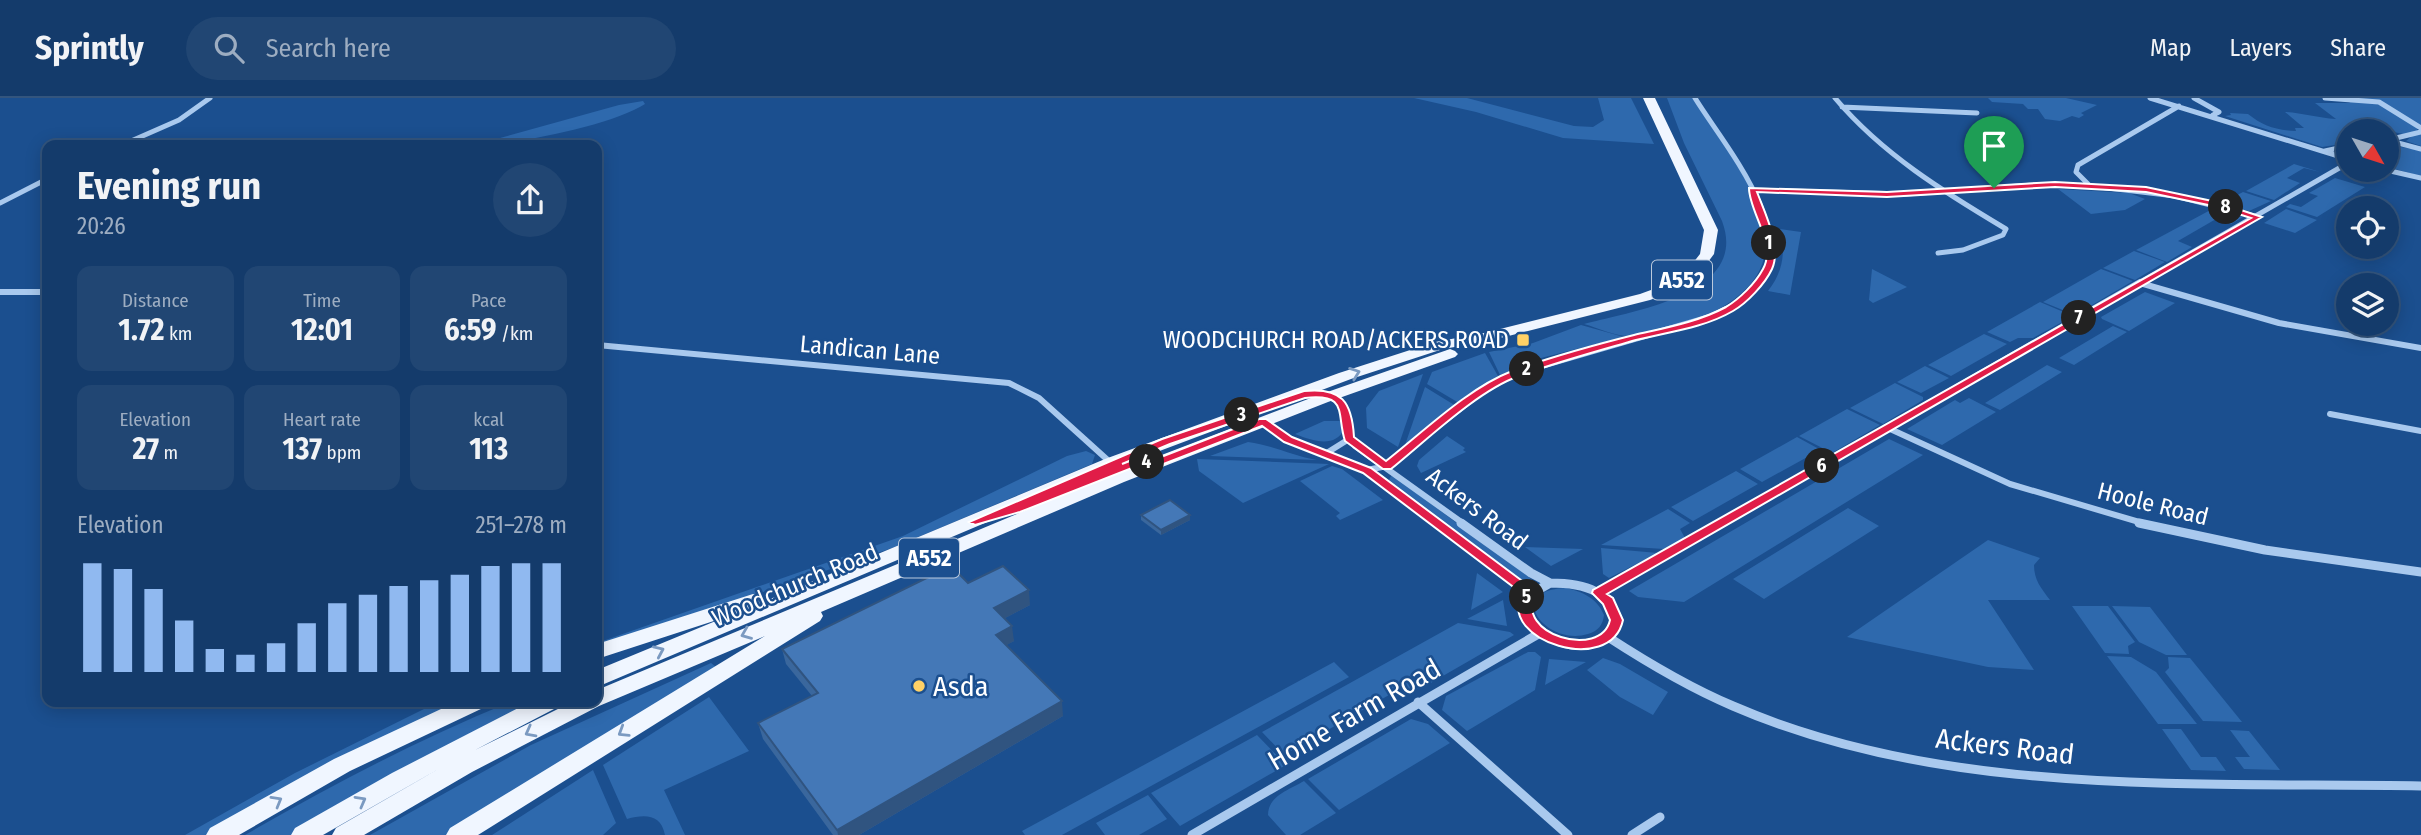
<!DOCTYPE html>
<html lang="en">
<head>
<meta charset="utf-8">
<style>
  body { margin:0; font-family:"Fira Sans Condensed",sans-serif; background:#214673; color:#f1f3f6; height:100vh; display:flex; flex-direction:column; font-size:26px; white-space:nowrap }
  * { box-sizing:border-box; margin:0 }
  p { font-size:23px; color:#9dadc1 }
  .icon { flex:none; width:38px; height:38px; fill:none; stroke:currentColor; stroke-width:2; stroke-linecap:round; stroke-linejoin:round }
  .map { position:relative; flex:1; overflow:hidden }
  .panel { position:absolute; left:42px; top:42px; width:560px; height:567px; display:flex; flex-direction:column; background:#143b6b; border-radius:14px; box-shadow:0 4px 18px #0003,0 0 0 2px #33557e }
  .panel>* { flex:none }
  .needle { width:46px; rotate:129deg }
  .fabs { position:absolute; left:2336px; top:21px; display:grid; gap:14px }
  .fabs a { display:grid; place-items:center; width:63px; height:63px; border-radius:50%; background:#143b6b; box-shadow:0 4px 18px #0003,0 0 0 2px #33557e; font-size:35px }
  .pin { position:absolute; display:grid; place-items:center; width:60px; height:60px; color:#fff; margin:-72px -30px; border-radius:50% 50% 50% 0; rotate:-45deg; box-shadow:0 0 7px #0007 }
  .pin .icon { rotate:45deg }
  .km { position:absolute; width:35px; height:35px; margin:-18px; border-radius:50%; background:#222; color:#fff; font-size:19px; line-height:35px; text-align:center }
  .round { display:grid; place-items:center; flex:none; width:74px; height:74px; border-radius:37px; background:#214673 }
  .overview { display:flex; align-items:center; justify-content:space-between; height:119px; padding:0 35px }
  h1 { font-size:38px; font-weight:700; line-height:52px }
  .metrics { display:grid; grid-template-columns:repeat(3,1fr); gap:10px; height:119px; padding:7px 35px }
  .metrics div { display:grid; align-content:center; border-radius:14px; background:#214673; text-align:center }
  .metrics b { font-size:30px; font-weight:700 }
  .metrics small { font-size:19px; font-weight:400 }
  .metrics p { font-size:19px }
  .chart { height:196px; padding:14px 35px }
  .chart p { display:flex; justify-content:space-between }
  .chart svg { width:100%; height:126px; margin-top:7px; stroke:#90b9f0; stroke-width:6 }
  header { display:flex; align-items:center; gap:42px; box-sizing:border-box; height:98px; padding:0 35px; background:#143b6b; border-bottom:2px solid #33557e }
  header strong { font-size:33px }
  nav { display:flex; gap:38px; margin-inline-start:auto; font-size:24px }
  .search { width:490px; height:63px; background:#214673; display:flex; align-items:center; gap:18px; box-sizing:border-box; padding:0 24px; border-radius:38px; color:#9dadc1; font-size:26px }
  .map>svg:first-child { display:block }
</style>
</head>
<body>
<header>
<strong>Sprintly</strong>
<div class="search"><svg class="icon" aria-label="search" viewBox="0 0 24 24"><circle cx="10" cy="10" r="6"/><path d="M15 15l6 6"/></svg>Search here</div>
<nav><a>Map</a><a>Layers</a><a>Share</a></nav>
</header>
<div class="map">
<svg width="2421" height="737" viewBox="0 0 2421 737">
  <rect width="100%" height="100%" fill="#1b4f8f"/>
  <path fill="#2e69ad" d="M1414 0H1467L1574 28 1593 29 1604 22 1598 0H1631L1654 46 1563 40 1476 14Z
    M1667 0H1693C1720 41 1757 86 1765 136 1775 203 1682 232 1631 238 1617 239 1598 230 1584 226 1632 213 1750 197 1722 123L1684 45Z
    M1988 0H2066L2097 7 2081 15 2084 17 2079 20 2072 18 2060 23 2045 21 2038 11H2028L2023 6 1992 4Z
    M2347 0H2421V28H2418L2417 34 2421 36V48L2406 43 2412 38 2394 34 2387 36V33H2348V45L2322 49 2225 18 2231 17 2230 15 2248 16C2263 28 2275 32 2296 33L2295 30H2304L2285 14C2303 15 2317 20 2336 21L2315 5H2350Z
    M643 3 645 6C613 27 514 47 475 47L619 7Z
    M2387 47 2421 52V78L2387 69Z
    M2294 66 2320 74 2304 70 2287 80 2300 85 2274 102 2246 93Z
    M2335 80 2365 89 2317 119 2286 109 2290 106 2301 109 2318 98 2309 95Z
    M2058 91 2129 95 2145 101 2125 112 2091 116Z
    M2243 94 2271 103 2249 113 2220 106Z
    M2216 109 2243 119 2231 126 2216 121 2178 143 2192 149 2167 164 2136 152Z
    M2286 111 2317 122 2295 135 2264 125Z
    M1780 131 1801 134 1790 197 1768 193C1783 174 1786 154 1780 131Z
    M2134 153 2165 164 2135 182 2103 170Z
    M1872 171 1907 189 1873 205 1869 202Z
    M2101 171 2133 183 2075 217 2043 204Z
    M2145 194 2175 205 2129 233 2102 221 2101 219Z
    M2040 204 2073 218 2033 240H2018L2010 244 1987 234Z
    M1581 227 1624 239 1541 260 1500 277 1489 254 1533 245Z
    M2113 228 2127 234 2074 267 2059 260Z
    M1984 236 2007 246 1951 278 1928 267Z
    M1485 255 1498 278 1459 305 1427 286 1432 274Z
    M2047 267 2062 274 2000 312 1985 305Z
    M1925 268 1949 280 1921 295 1897 284Z
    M1423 276 1398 349 1367 330 1366 310 1379 293Z
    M1895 285 1923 299V302L1883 326 1850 310Z
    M1425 289 1456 308 1404 350Z
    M1969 300 1996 314 1942 347 1907 331 1955 302 1960 305Z
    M1847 311 1880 327 1832 355 1799 338Z
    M1324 323H1344L1345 330C1335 351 1313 343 1295 336Z
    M1447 338 1465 350 1463 352 1466 354 1421 375 1417 368 1419 362Z
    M1797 339 1830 357H1811L1762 384 1740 371Z
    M1889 341 1923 357 1684 504 1638 499 1629 493Z
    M1248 344C1272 347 1293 358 1317 362L1210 358Z
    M1086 353 1095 357 1092 366 892 450 597 551V545L903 438 1067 358Z
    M1197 361 1329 366 1243 405 1199 373Z
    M1332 368 1342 371 1383 402 1340 422 1336 418 1340 415 1300 383Z
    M1736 373 1758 386 1693 423 1671 409Z
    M1391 378 1395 379 1529 479 1533 483 1532 486 1529 487 1389 382Z
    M1848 410 1879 428 1764 501 1733 481Z
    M1668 411 1690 425 1680 431 1685 440 1664 451 1601 447Z
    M1988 442 2040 460 2034 467C2034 482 2041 490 2050 502H1988L2034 572 1988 569 1847 539Z
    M1525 449 1583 451 1551 468Z
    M1601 450 1658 455 1609 480 1603 476Z
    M1477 475 1503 494 1471 512Z
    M1566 490C1583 494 1597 500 1604 517 1603 527 1598 533 1588 536 1546 549 1503 492 1566 490Z
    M1503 502 1507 528 1467 521Z
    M2072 508H2108L2135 544 2128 548 2129 556 2105 555Z
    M2112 508 2150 509 2187 557H2166L2139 544Z
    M1458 525 1510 534 1514 537 1422 590 1408 592 1403 589 1284 657 1262 634Z
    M1528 554H1535L1541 559 1535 592 1467 633 1442 612 1446 598Z
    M2107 558 2131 559 2156 574 2197 626H2158Z
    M2168 559 2190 560 2242 624 2203 623 2165 574 2169 570Z
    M1603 560 1620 566 1668 594 1653 617 1620 599 1587 572Z
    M1549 561 1586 564 1545 587Z
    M1334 564 1349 579 1062 737H1025L1022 733Z
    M711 565 716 569 447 737H370L531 647Z
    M709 599 749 653 664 692 685 737H665C661 716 645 716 627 721L603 667Z
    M425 604H463L373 646 208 737H185L295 675 426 610Z
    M510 604H540L297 737H245C331 687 418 642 510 604Z
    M1411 621 1428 626 1450 645 1339 712 1308 681Z
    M2162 631H2181L2201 659H2216L2226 673 2191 672Z
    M2230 632 2249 633 2280 672 2244 671 2235 659H2250Z
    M1257 637 1286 667 1180 728 1151 695Z
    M593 672 616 725 603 737H492Z
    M1304 683 1336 715 1300 737H1286L1268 717C1268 698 1289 692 1304 683Z
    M1148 697 1167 721 1139 737H1105L1096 725Z"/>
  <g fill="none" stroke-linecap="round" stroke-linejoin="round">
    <path stroke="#a9c9ee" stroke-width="5" d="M1695 0C1723 46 1798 131 1759 186
      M1835 0C1882 56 1944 94 2006 131L2003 137 1963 152 1938 155
      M2150 0 2348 61
      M2194 0 2219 14 2213 17
      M2325 0 2379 4 2421 30
      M1842 9 1977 15
      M2387 42 2421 51
      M2388 42 2421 34
      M122 47 179 22 210 0
      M2325 53 2348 48
      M2386 72 2421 80
      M2088 86 2076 74 2078 67 2179 8
      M1752 92 1906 96 2033 87 2091 88 2175 98 2258 119
      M0 105 47 81
      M2140 185 2144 186
      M2137 186 2348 65"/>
    <path stroke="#a9c9ee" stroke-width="6" d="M2140 185 2279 225 2421 250
      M0 194H47
      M597 247 1009 285 1039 300 1111 365
      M1305 297C1356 295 1335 317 1355 348L1464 426
      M2330 316 2421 333
      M1263 324 1288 342 1367 372 1438 426
      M1888 330 2010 386 2146 426
      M1325 356 1349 341
      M1367 372 1387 368 1482 294 1514 276 1710 219 1736 206 1760 184
      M1718 426 2140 184"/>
    <path stroke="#a9c9ee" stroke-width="9" d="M1436 425 1529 496
      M1461 425 1531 475 1550 485
      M2139 425 2265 452 2421 474
      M1550 485C1582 485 1617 492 1615 531 1609 535 1603 541 1597 544 1568 555 1534 537 1525 509L1531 496Z
      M1598 495 1721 425
      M1608 539C1648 565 1688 589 1733 608 1945 700 2195 684 2421 688
      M1418 604 1568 737
      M1192 737 1540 535
      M1632 737 1660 719"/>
    <path fill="#f0f6ff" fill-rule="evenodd" d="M1643 0H1655L1718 132 1714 156 1699 176 1680 191 1650 202 1489 243 1443 251 1351 281 1117 369 597 589V572L723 520 597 561V546L753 496 760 498 763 504 1105 361 1339 275 1435 244 1484 235 1640 196 1670 185 1689 170 1700 156 1704 132Z
      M1450 251 1455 253 1458 256 1455 259 1328 304 1124 384 821 514 823 518 820 523 478 737H446L450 730 765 538 599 608 472 674 364 737H332L336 730 442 669 323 737H291L295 730 392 675 530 604H559L556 610 475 652 572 604H597V592L1112 376 1316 298Z
      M456 604H486L483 610 350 673 239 737H206L210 730 334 661Z"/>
  </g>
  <path fill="#3a679d" d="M1141 417 1190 422 1161 437 1141 422Z
    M968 485 1030 507 1005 520 1014 543 1006 547 1063 618 859 737H833L763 641 758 625 812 598 786 566 782 551Z"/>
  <path fill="#305480" d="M1190 417V422L1161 437V432Z
    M1029 492 1030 507 996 525 994 510Z
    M1012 528 1014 543 998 552 996 537Z
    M1062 603 1063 618 859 737H838L837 732Z"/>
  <path fill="#4478b7" stroke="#305480" stroke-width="2" d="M1170 402 1190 417 1161 432 1141 417Z
    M951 468 968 485 1003 468 1029 492 994 510 1012 528 996 537 1062 603 837 732 758 625 818 595 782 551Z"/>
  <defs><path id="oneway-chevron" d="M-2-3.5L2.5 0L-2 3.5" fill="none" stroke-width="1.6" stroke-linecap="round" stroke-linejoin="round" transform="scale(1.75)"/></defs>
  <g stroke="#7b9ac1">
    <use href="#oneway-chevron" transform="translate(1355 275) rotate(-20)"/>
    <use href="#oneway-chevron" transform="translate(746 536) rotate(158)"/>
    <use href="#oneway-chevron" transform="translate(659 553) rotate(-24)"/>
    <use href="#oneway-chevron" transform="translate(530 634) rotate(152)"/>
    <use href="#oneway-chevron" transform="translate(623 634) rotate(148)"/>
    <use href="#oneway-chevron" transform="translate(277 703) rotate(-30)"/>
    <use href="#oneway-chevron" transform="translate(361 703) rotate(-29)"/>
  </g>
  <path fill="#e11d48" stroke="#fff" stroke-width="2" fill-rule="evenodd" d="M2055 84 2146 89 2217 104 2262 119 1607 496 1613 500 1623 522C1611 579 1497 542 1522 497L1516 491 1363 375 1284 344 1262 328 1161 367 1142 366 1020 414 975 427 969 424 1162 341 1304 293C1342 289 1352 304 1354 339L1386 363C1423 334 1468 290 1512 273 1551 259 1594 247 1634 237 1664 230 1698 224 1726 209 1739 201 1755 186 1763 171 1777 146 1749 114 1749 90L1887 94ZM2055 89 2146 94 2213 108 2251 120 1593 492 1592 495 1603 506 1610 522C1601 562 1513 536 1536 496L1525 485 1371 370 1292 339 1266 321H1259L1156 361 1140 359 1122 366 1170 346 1305 300C1349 295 1336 316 1345 343L1383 371H1391C1427 342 1477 293 1519 278 1557 264 1598 253 1636 242 1668 234 1704 230 1733 213 1747 205 1765 186 1772 171 1782 149 1765 115 1757 94L1887 99Z"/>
  <g fill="#ffd166" stroke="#1b4f8f" stroke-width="2.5">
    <rect x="1516" y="235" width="14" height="14" rx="3.5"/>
    <circle cx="919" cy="588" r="7"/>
  </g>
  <g text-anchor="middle" stroke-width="5" stroke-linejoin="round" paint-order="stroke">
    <g fill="#1b4f8f" stroke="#bbcadd" stroke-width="2">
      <rect x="1652" y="162.5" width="60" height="39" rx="5"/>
      <rect x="899" y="440.5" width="60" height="39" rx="5"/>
    </g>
    <g font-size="23" font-weight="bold" fill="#fff">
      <text x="1682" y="190">A552</text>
      <text x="929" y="468">A552</text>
    </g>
    <g font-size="24" fill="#fff" stroke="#1b4f8f" text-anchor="end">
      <text x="1509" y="250">WOODCHURCH ROAD/ACKERS ROAD</text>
    </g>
    <g font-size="24" fill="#fff" stroke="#1b4f8f">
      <text transform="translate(870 252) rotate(5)" y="8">Landican Lane</text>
      <text transform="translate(2153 406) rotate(14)" y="8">Hoole Road</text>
      <text transform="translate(1477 411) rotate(37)" y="8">Ackers Road</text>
      <text transform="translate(795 487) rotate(-23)" y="8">Woodchurch Road</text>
    </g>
    <g font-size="28" fill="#fff" stroke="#1b4f8f" text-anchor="start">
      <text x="933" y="598">Asda</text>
    </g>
    <g font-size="28" fill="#fff" stroke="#1b4f8f">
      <text transform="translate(1354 616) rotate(-30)" y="10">Home Farm Road</text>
      <text transform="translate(2005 648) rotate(7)" y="10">Ackers Road</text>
    </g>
  </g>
</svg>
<div class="fabs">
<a><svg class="needle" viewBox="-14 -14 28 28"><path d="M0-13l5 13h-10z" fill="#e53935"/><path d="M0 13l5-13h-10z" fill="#9dadc1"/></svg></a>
<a><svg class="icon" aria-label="locate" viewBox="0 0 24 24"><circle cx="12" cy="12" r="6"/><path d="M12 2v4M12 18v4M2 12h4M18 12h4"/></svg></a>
<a><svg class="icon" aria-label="layers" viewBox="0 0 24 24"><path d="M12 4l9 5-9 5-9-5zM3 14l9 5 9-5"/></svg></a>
</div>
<div class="pin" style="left:1994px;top:90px;background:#1e9e55"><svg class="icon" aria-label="arrive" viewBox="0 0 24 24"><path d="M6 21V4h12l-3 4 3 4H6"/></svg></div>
<b class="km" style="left:1769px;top:145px">1</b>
<b class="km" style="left:1527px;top:271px">2</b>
<b class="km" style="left:1242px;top:317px">3</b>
<b class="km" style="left:1147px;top:364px">4</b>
<b class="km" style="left:1527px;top:499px">5</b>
<b class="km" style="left:1822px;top:368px">6</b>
<b class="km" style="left:2079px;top:220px">7</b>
<b class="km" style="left:2226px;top:109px">8</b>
<section class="panel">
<div class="overview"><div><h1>Evening run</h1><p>20:26</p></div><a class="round"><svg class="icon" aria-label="share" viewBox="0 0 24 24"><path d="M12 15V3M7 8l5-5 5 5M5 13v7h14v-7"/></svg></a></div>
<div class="metrics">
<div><p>Distance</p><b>1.72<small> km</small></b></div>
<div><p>Time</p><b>12:01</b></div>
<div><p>Pace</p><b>6:59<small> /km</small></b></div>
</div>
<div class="metrics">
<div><p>Elevation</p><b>27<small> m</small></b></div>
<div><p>Heart rate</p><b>137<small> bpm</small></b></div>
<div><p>kcal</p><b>113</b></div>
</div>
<div class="chart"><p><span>Elevation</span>251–278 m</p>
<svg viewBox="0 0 160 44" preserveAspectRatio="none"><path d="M5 44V6M15 44V8M25 44V15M35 44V26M45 44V36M55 44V38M65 44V34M75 44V27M85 44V20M95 44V17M105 44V14M115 44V12M125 44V10M135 44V7M145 44V6M155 44V6"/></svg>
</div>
</section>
</div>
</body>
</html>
